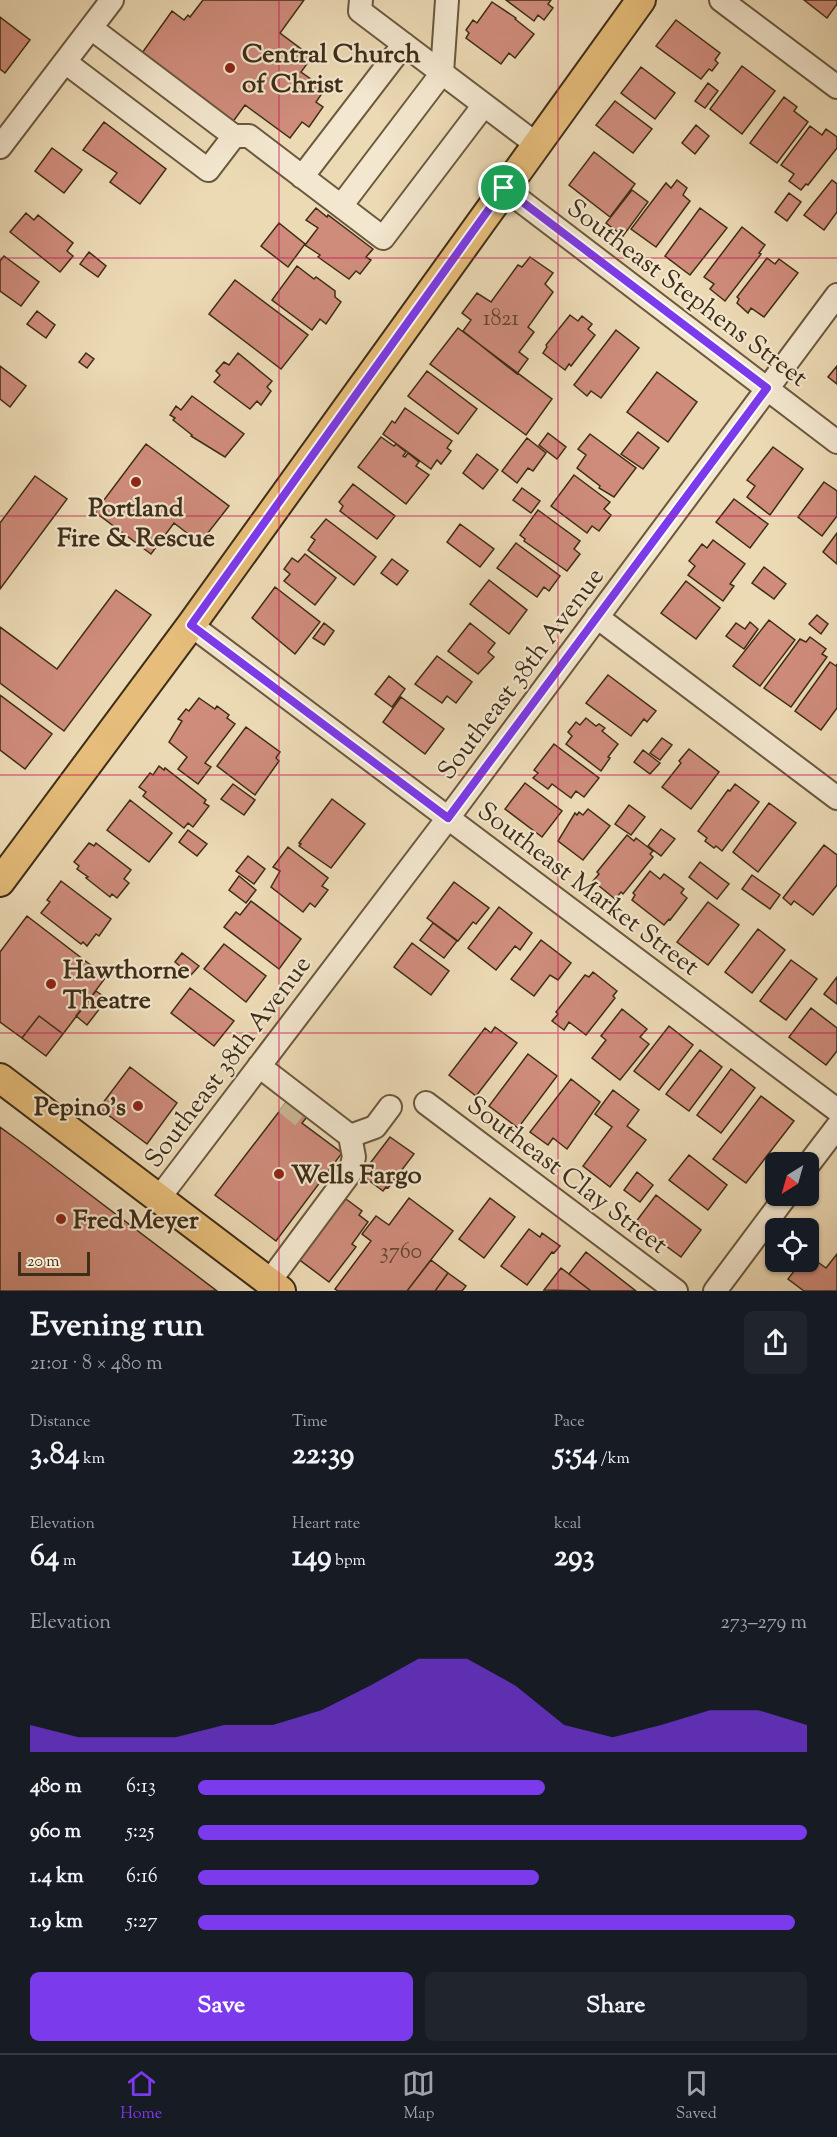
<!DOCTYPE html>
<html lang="en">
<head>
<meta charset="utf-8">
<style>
  body { margin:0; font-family:"Sorts Mill Goudy",serif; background:#20242c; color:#f1f3f6; height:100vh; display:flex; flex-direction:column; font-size:22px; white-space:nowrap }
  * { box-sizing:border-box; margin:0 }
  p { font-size:20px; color:#9ea1a6 }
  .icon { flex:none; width:33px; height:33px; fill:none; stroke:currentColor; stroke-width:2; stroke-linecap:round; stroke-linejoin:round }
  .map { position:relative; height:1291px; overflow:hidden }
  .sheet { display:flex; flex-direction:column; background:#171b24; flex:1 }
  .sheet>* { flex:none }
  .needle { width:39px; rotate:217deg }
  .tools { position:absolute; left:765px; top:1152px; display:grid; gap:12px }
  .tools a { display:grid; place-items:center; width:54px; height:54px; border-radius:9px; background:#171b24; box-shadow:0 2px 4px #0004; font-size:30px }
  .scale { position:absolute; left:18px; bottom:15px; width:72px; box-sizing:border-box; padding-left:6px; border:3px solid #3e2d17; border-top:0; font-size:16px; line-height:21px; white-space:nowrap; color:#3e2d17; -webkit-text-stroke:4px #f3e7cf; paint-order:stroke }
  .pin { position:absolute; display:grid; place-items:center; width:51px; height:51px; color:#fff; margin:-26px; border:3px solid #fff; border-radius:50%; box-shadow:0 2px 6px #0007 }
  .round { display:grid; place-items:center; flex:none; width:63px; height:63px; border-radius:9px; background:#20242c }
  .headline { display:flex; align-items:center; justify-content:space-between; height:102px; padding:0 30px }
  h1 { font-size:33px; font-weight:700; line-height:45px }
  .figures { display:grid; grid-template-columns:repeat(3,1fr); gap:9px; height:102px; padding:6px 30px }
  .figures div { display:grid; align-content:center }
  .figures b { font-size:30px; font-weight:700 }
  .figures small { font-size:16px; font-weight:400 }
  .figures p { font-size:16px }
  .chart { height:168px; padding:12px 30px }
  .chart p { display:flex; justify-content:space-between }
  .chart svg { width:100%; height:108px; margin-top:6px; fill:#7c3aed; opacity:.7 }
  .cta { display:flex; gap:12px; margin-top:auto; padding:12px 30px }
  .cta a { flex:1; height:69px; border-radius:9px; background:#7c3aed; color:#fff; font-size:24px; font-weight:700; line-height:69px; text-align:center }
  .cta a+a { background:#20242c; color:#f1f3f6 }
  ul { padding:0 30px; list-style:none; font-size:20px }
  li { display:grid; grid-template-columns:96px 72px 1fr; align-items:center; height:45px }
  li i { height:15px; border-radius:8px; background:#7c3aed }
  .tab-bar { display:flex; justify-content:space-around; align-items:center; height:84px; border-top:2px solid #363941; background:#171b24; font-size:16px; color:#9ea1a6 }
  .tab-bar a { display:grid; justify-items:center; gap:3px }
  .tab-bar .active { color:#7c3aed }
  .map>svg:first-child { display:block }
</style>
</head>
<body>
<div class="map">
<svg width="837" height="1291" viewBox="0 0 837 1291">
  <rect width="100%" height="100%" fill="#ecdab5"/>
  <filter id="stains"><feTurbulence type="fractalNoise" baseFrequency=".00333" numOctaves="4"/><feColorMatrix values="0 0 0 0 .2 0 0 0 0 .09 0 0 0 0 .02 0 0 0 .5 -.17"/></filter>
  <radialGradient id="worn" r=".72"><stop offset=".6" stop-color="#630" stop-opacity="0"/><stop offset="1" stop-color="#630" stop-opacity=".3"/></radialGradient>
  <path fill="#cf8c7b" stroke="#3e2d17" stroke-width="1.5" d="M203 0H304L280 33 312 57 301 72 325 89 316 102 323 107 309 127 302 122 290 138 245 105 232 123 152 65 154 61 142 53 172 11 184 20 188 15 190 17Z
    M506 0H551L548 4 553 8 544 20 538 15 534 21Z
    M804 0H837V4L827 18Z
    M492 2 516 18 515 19 534 34 515 58 509 53 501 64 466 38 469 33 466 30 473 20 477 23Z
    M0 17 30 40 5 73 0 69Z
    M676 20 720 53 715 60 718 63 712 71 709 69 701 79 656 46Z
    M742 66 775 91 742 134 710 109Z
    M641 67 675 93 655 119 621 93Z
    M708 83 718 91 705 108 695 101Z
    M784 97 797 107 794 111 808 122 777 163 750 143Z
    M615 101 652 129 633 153 596 125Z
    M104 122 166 169 140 204 110 182 117 173 83 150Z
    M696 125 709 136 695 154 682 143Z
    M810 126 822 135 826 129 837 137V148L808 185 806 184 801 190 789 181 794 174 781 165Z
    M52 148 82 170 64 193 35 171Z
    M594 152 635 184 610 217 569 185Z
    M677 180 687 188 683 195 690 201 656 247 631 229 666 183 671 188Z
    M832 180 837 184V212L824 230 804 215Z
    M632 190 648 202 623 236 606 223Z
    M789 193 801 202 787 221 775 212Z
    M316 208 327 217 328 215 373 249 366 257 371 260 360 274 356 271 349 279 318 257 320 255 305 245 318 228 306 220Z
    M700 208 727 228 690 275 665 256Z
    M26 213 34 220 38 215 73 243 67 251 73 256 60 272 10 232Z
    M279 223 305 244 288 267 261 246Z
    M742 227 765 245 759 253 761 254 725 301 710 289 714 284 704 277Z
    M89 252 106 266 98 277 80 264Z
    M4 256 39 282 21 306 0 291V261Z
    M530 257 553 273 545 284 553 292 528 327 534 332 519 352 528 359 517 374 463 331 471 320 462 313 477 293 491 302 518 265 522 267Z
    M767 258 775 264 779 259 798 273 764 317 751 308 748 313 737 303 739 299 737 297Z
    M297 266 314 279 316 277 335 291V297L341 302 326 324 320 319 312 330 272 300Z
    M235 280 308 335 281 369 209 314Z
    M37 311 55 325 46 338 27 324Z
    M570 315 578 321 582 316 592 324 588 329 595 335 571 366 569 364 565 370 543 353 547 347 546 345Z
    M458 328 552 399 526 435 430 364Z
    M616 330 639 348 601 398 591 391 587 396 574 385Z
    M86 353 94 359 87 368 79 362Z
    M238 353 272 381 267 387 271 391 261 405 257 401 250 409 214 382 220 375 216 371 224 362 229 365Z
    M0 366 26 386 10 407 0 399Z
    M837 366V384L828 377Z
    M427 371 477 409 458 434 408 396Z
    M657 372 697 402 668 442 627 412Z
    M192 396 244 434 225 457 191 436 192 435 173 420 175 418 170 415 176 406 181 410Z
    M405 408 452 441 447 448 451 451 441 464 437 460 431 469 383 434 392 421 395 423Z
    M638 432 659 448 643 469 621 454Z
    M548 433 566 447 557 459 539 445Z
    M590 434 636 468 614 497 599 488 600 486 577 468 586 455 578 449Z
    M381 437 394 446 396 444 406 452 403 456 405 457 408 453 419 462 416 466 429 475 406 504 358 467Z
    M527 438 546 453 533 471 528 468 517 483 502 471Z
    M146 444 229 506 200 543 174 523 151 554 95 512Z
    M773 447 803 469 770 515 747 497 755 486 747 480Z
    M477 454 498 470 483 489 463 473Z
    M574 475 610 502 604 509 611 515 599 531 592 526 587 533 551 506Z
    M35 476 67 499 0 589V523Z
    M824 482 837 491V516L822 536 798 517Z
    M353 484 395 516 377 539 340 511 343 506 339 502Z
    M522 488 540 501 531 513 513 500Z
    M734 499 768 524 750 548 716 522Z
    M538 510 580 541 574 549 580 554 567 571 524 541 525 539 520 535Z
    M326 519 376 557 354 585 308 550 315 540 311 537Z
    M460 524 494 549 480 567 447 542Z
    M837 533V564L823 552Z
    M713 540 745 564 730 584 734 586 723 601 688 575 695 566 689 561 702 544 707 548Z
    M516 543 560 576 549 591 544 587 537 597 497 568Z
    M305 554 336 578 315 605 284 581 290 574 284 569 292 558 298 562Z
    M392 559 408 571 397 585 381 573Z
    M764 567 786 584 774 599 752 583Z
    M489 580 527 610 509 634 470 604Z
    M686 581 720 608 696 639 661 613Z
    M275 587 320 622 295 654 252 618Z
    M116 590 151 615 64 731 0 683V627L57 669Z
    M817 615 828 624 821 634 809 624Z
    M769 620 795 640 760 686 733 666Z
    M750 622 758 629 744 649 726 636 736 623 745 629Z
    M324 623 334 631 324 645 313 638Z
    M470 623 495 643 488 652 494 657 478 674 448 651Z
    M810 637 826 649 822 654 827 657 791 707 764 688 800 639 806 642Z
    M437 656 472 682 456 703 447 696 442 703 415 684Z
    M830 662 836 666 837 664V708L821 730 795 711Z
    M608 675 656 711 647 722 644 719 631 736 586 703Z
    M389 676 405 689 392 707 375 694Z
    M0 695 52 734 25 769 0 750Z
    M401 697 444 729 425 754 383 722Z
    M199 698 215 709 217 706 229 715 227 718 235 724 205 763 211 767 198 784 178 769 187 757 169 742 182 721 178 719 186 709 189 711Z
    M586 718 596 726 599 724 605 728 602 731 618 744 608 757 610 758 601 771 566 744 572 736 568 732 576 722 580 725Z
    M246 727 280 752 276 758 279 761 255 795 217 766Z
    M662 738 672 745 660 760 650 753Z
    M554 744 599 778 584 797 576 791 571 798 552 784 548 789 533 778 538 773 534 770Z
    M689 749 719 772 691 809 662 787 681 763 679 761Z
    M643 750 660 763 650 774 634 762Z
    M159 766 164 770 165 768 206 800 204 803 209 806 193 827 188 823 184 828 143 796 146 792 139 787 150 773 153 775Z
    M525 783 562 811 542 837 505 809Z
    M233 784 255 800 244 815 221 799Z
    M735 784 759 802 722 851 716 846 714 848 705 841 707 838 698 831 728 790 730 791Z
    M332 799 365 824 331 868 299 846 301 844 299 843Z
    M130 800 172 833 149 862 107 830Z
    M769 803 796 823 758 872 733 852Z
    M629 805 645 817 631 835 615 824Z
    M588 809 610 826 583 860 558 841 575 813 577 815 579 812 583 815Z
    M661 829 675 839 661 856 648 846Z
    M188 830 207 844 197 856 179 842Z
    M627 835 634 841 636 838 653 851 650 854 653 857 623 894 621 892 615 899 593 881 599 874 597 872Z
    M89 843 94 846 96 843 131 870 124 879 129 883 117 898 112 894 110 897 86 878 88 877 77 869 79 866 74 862Z
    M824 845 837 855V885L813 915 794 901 791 905 783 898Z
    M288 847 328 878 322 886 328 890 315 907 310 903 303 912 271 887 280 871 273 867Z
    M248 856 265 869 254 884 236 871Z
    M700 862 729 884 717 899 689 877Z
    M650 871 660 879 664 874 684 889 681 893 687 898 670 920 669 919 664 925 632 900 635 895 633 893Z
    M752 875 780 895 770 909 742 889Z
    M239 876 256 890 246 903 229 890Z
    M61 881 111 919 99 936 96 934 87 946 83 942 81 944 41 913 50 902 47 900Z
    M454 882 489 908 476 924 473 922 458 941 427 918Z
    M251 901 301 939 279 969 224 927 236 912 240 915Z
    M708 902 739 925 708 965 677 942Z
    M499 907 532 933 520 950 515 946 496 970 468 948Z
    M27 916 106 977 63 1034 39 1016 22 1038 0 1022V952Z
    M433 923 457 941 444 958 420 940Z
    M758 929 785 950 752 993 725 972Z
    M541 940 571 963 558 980 550 975 534 996 511 979Z
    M412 943 449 971 431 995 394 967Z
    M224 944 266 976 246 1002 204 969Z
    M182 953 199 966 191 975 175 962Z
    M791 960 817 979 786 1020 760 1001Z
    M593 972 617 991 613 996 615 998 586 1035 569 1022 564 1030 552 1021 558 1014 556 1012 585 975 589 977Z
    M837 977V1004L824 994Z
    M190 988 234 1021 214 1046 171 1013Z
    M96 991 107 999 87 1025 76 1016Z
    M811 1008 837 1028V1051L826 1065 789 1037Z
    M622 1009 647 1029 640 1037 649 1044 620 1080 592 1058 606 1040 601 1036Z
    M39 1016 63 1034 46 1056 22 1038Z
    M669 1026 693 1045 659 1090 634 1071Z
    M495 1027 517 1043 476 1096 449 1075 485 1028 491 1033Z
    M700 1050 722 1067 689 1111 666 1094Z
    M528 1054 557 1076 518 1128 489 1106Z
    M130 1067 177 1103 147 1144 99 1108Z
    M731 1069 755 1088 721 1133 697 1115Z
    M571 1079 600 1102 567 1149 553 1138 548 1145 530 1132Z
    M613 1090 639 1110 627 1126 646 1140 610 1187 583 1166 612 1127 595 1114Z
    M291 1096 311 1112 302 1123 342 1153 276 1241 215 1195Z
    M761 1096 794 1121 746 1183 713 1159Z
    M0 1127 26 1146 217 1291H0Z
    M390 1137 414 1154 388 1188 386 1187 383 1191 363 1176 366 1171 365 1170Z
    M689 1155 727 1185 708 1210 669 1180Z
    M637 1172 653 1185 640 1202 624 1190Z
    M656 1195 701 1230 681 1257 635 1223Z
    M409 1198 453 1231 407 1291H338L335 1289 371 1241 362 1234 376 1216 389 1225Z
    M490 1198 515 1217 484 1258 459 1239Z
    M346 1199 362 1211 359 1215 368 1222 352 1244 356 1247 329 1282 297 1258Z
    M529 1229 540 1237 542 1233 560 1246 554 1253 552 1252 527 1285 501 1266Z
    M586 1252 636 1291H591L569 1274Z
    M837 1254V1291H804L788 1279 801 1262H808V1255L826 1268Z
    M431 1260 448 1273 435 1291H407Z
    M561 1268 569 1274 591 1291 544 1290Z
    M448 1273 466 1286 462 1291H435Z"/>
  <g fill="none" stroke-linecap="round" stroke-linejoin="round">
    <path stroke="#c9b795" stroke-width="22" stroke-dasharray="22 11" stroke-linecap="butt" d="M285 1103 305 1119"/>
    <g stroke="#6a583e" stroke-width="26">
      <path id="minor" d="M361 0 360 11 536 144
        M721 0 837 87
        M65 62 208 170 234 136 91 28
        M234 136H249L383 238 484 105
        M0 147 112 0
        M302 177 404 44
        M504 188 837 442
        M341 206 442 73 447 0
        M597 617 837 798
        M191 625 837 1110
        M259 1066 350 1136 375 1127 390 1107
        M426 1103 676 1291
        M808 1165 837 1127
        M159 1198 448 818 837 295
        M269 1282 350 1173 354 1157 350 1136
        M715 1291 786 1196"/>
    </g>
    <g stroke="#3e2d17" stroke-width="32">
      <path id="major" d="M0 882 191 625 641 0
        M0 1078 281 1291"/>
    </g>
    <use href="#minor" stroke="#f3e7cf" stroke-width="22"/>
    <use href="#major" stroke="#e6bd7a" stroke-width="28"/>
  </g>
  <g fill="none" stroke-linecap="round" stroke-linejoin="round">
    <g stroke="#fff" stroke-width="12">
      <path id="route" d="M504 188 767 388 448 818 191 625Z"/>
    </g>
    <use href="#route" stroke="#7c3aed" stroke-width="8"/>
  </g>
  <path fill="none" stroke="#c2185b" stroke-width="1.5" stroke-opacity="0.55" d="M279 0V1291M558 0V1291M0 258H837M0 516H837M0 775H837M0 1033H837"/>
  <g fill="#8f2418" stroke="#f3e7cf" stroke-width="2">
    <circle cx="230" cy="68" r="6"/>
    <circle cx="136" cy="482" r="6"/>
    <circle cx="51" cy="984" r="6"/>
    <circle cx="138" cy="1106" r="6"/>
    <circle cx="279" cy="1174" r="6"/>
    <circle cx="61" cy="1219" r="6"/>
  </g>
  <g text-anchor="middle" stroke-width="4.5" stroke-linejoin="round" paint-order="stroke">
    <g font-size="22" fill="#624530">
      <text x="501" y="325">1821</text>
      <text x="401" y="1258">3760</text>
    </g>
    <g font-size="26" font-weight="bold" fill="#3e2d17" stroke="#f3e7cf" text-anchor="start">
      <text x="242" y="62">Central Church<tspan x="242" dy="30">of Christ</tspan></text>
      <text x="136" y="516" text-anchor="middle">Portland<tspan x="136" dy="30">Fire &amp; Rescue</tspan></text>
      <text x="63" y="978">Hawthorne<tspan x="63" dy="30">Theatre</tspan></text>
      <text x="126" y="1115" text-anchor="end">Pepino's</text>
      <text x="291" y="1183">Wells Fargo</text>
      <text x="73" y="1228">Fred Meyer</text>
    </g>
    <g font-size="26" fill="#3e2d17" stroke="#f3e7cf">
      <text transform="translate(688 292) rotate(37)" y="9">Southeast Stephens Street</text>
      <text transform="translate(520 673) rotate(-53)" y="9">Southeast 38th Avenue</text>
      <text transform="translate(589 888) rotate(37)" y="9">Southeast Market Street</text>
      <text transform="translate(227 1061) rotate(-53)" y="9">Southeast 38th Avenue</text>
      <text transform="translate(568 1174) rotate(37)" y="9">Southeast Clay Street</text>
    </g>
  </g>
  <rect width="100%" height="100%" filter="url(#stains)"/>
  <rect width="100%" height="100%" fill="url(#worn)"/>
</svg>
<div class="tools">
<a><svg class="needle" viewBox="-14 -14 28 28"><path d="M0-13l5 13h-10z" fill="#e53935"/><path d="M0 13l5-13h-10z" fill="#9ea1a6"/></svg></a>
<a><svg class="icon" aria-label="locate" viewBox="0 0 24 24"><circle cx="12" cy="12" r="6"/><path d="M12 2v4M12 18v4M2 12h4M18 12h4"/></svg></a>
</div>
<div class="scale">20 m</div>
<div class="pin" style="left:504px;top:188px;background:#1e9e55"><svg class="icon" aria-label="arrive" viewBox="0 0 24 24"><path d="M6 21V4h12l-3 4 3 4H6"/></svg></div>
</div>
<section class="sheet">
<div class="headline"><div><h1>Evening run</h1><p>21:01 · 8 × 480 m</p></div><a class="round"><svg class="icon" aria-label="share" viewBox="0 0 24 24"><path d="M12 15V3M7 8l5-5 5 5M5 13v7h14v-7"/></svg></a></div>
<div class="figures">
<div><p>Distance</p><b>3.84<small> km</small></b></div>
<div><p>Time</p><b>22:39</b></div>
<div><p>Pace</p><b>5:54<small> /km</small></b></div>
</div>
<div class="figures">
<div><p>Elevation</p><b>64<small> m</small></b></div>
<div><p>Heart rate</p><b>149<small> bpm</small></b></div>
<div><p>kcal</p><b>293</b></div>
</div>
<div class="chart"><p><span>Elevation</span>273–279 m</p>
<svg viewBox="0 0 160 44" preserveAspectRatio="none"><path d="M0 44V33L10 38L20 38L30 38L40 33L50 33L60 27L70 17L80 6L90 6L100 17L110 33L120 38L130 33L140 27L150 27L160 33V44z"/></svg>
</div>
<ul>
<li><b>480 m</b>6:13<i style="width:57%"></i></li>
<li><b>960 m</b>5:25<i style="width:100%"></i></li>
<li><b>1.4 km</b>6:16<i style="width:56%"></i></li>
<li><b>1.9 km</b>5:27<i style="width:98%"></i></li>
</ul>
<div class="cta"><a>Save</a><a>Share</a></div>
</section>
<nav class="tab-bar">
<a class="active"><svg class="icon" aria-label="home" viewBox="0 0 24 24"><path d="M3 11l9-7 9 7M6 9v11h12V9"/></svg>Home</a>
<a><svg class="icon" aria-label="map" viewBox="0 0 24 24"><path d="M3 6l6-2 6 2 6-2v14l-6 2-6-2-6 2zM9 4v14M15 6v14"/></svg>Map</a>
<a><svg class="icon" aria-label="saved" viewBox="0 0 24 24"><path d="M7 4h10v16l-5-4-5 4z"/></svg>Saved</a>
</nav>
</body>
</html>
